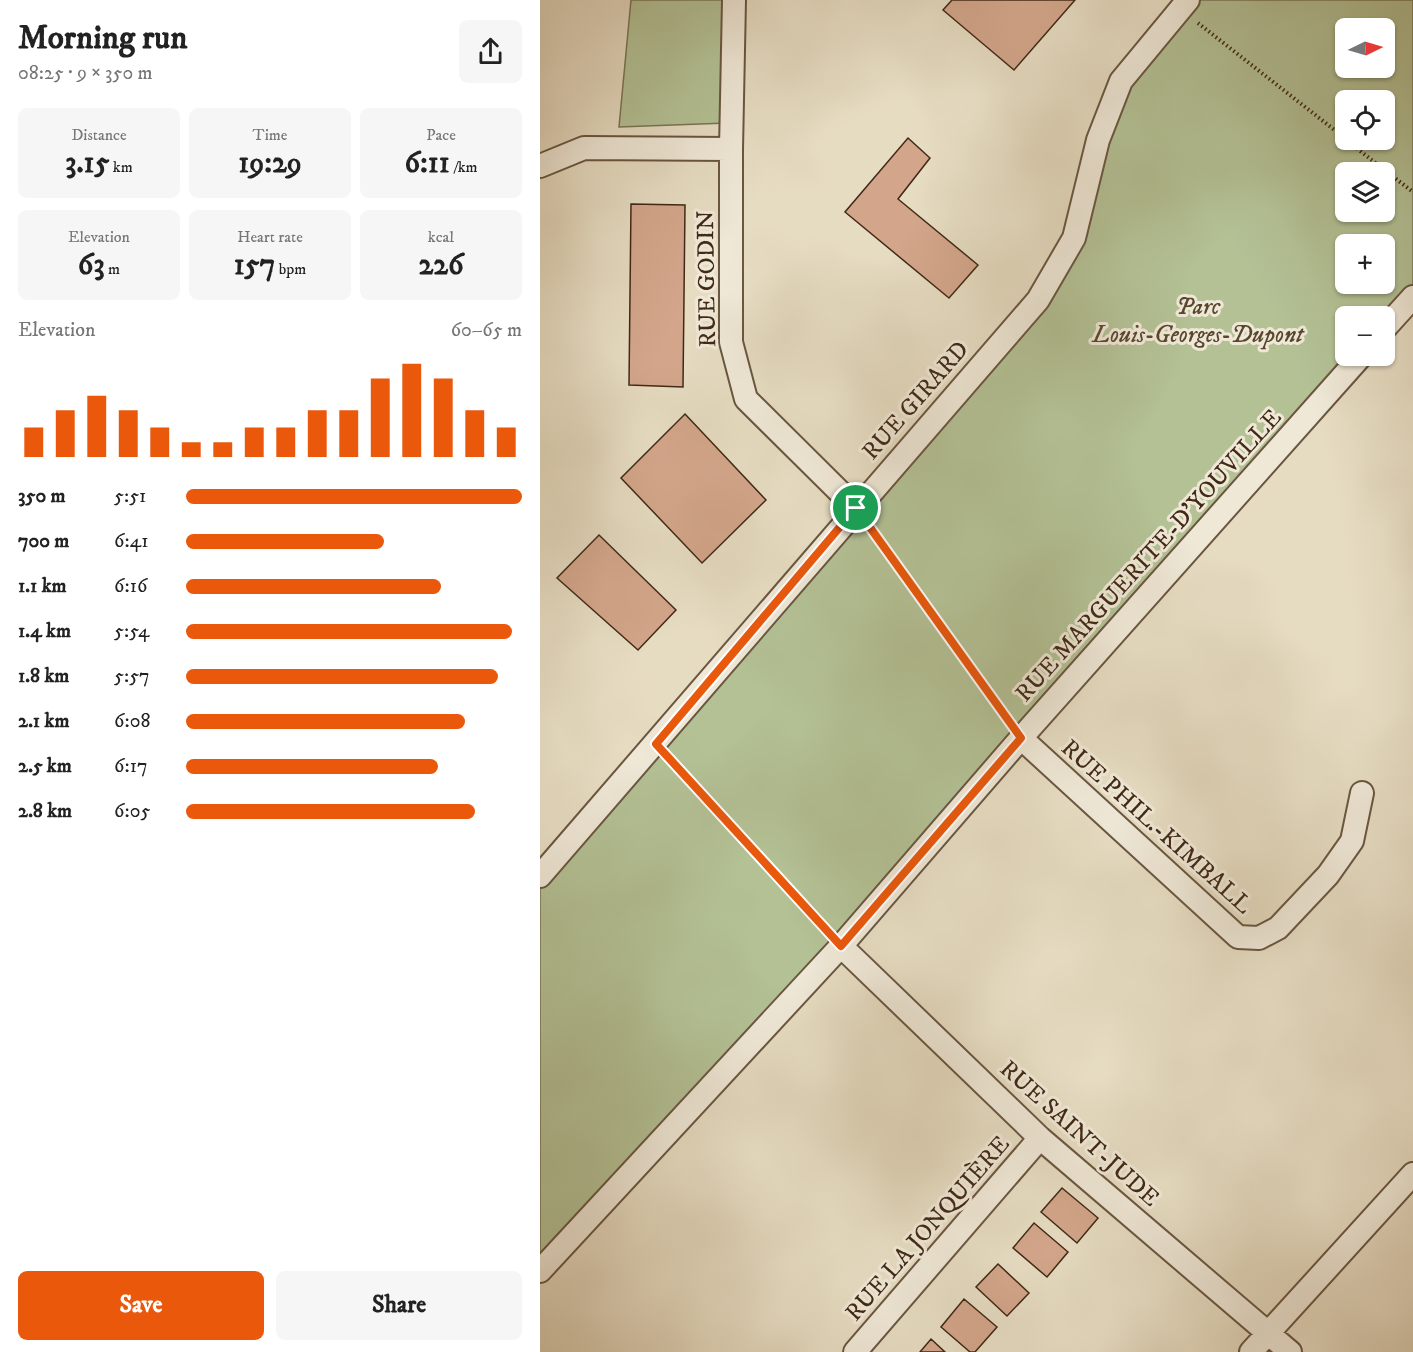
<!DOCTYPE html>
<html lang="en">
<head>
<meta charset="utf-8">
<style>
  body { margin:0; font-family:"IM FELL DW Pica",serif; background:#f6f6f6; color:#222; height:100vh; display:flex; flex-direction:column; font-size:22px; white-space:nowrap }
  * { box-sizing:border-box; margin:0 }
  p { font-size:20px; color:#767676 }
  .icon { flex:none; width:33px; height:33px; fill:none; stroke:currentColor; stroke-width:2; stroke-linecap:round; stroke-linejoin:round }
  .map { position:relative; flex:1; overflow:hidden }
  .details { display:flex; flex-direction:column; background:#fff; width:540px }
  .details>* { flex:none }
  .needle { width:39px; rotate:85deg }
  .fabs { position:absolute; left:795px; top:18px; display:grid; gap:12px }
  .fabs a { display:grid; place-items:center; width:60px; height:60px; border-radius:9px; background:#fff; box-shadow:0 2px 4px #0004; font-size:30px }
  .pin { position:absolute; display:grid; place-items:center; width:51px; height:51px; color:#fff; margin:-26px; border:3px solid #fff; border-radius:50%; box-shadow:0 2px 6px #0007 }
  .round { display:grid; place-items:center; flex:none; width:63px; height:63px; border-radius:9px; background:#f6f6f6 }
  .head { display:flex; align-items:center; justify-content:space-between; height:102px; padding:0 18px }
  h1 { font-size:33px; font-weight:700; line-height:45px }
  .stats { display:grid; grid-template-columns:repeat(3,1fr); gap:9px; height:102px; padding:6px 18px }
  .stats div { display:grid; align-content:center; border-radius:9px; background:#f6f6f6; text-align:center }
  .stats b { font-size:30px; font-weight:700 }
  .stats small { font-size:16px; font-weight:400 }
  .stats p { font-size:16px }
  .chart { height:168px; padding:12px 18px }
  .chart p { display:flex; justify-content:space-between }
  .chart svg { width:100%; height:108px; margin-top:6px; stroke:#ea580c; stroke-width:6 }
  .button { display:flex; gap:12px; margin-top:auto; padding:12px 18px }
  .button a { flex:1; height:69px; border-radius:9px; background:#ea580c; color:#fff; font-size:24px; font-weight:700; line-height:69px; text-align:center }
  .button a+a { background:#f6f6f6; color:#222 }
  ul { padding:0 18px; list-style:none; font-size:20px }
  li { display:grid; grid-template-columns:96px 72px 1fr; align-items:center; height:45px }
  li i { height:15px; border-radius:8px; background:#ea580c }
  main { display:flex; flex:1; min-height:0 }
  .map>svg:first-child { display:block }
</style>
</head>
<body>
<main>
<section class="details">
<div class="head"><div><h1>Morning run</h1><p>08:25 · 9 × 350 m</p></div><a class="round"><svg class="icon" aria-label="share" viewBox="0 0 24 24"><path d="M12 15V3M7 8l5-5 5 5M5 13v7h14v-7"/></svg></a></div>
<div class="stats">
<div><p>Distance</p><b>3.15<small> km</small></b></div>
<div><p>Time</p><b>19:29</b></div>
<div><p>Pace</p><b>6:11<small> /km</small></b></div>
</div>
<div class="stats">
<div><p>Elevation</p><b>63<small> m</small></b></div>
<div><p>Heart rate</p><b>157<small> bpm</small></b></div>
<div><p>kcal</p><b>226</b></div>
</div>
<div class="chart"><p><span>Elevation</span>60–65 m</p>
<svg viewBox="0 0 160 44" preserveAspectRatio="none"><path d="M5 44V32M15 44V25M25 44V19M35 44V25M45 44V32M55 44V38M65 44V38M75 44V32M85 44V32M95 44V25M105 44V25M115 44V12M125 44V6M135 44V12M145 44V25M155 44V32"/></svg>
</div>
<ul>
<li><b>350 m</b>5:51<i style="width:100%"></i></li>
<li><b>700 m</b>6:41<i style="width:59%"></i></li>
<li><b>1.1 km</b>6:16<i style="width:76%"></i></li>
<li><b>1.4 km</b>5:54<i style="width:97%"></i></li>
<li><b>1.8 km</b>5:57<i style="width:93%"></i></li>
<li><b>2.1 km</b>6:08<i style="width:83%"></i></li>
<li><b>2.5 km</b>6:17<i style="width:75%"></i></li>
<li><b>2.8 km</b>6:05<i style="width:86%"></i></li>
</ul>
<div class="button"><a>Save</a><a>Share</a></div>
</section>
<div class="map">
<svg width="873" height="1352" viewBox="0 0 873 1352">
  <rect width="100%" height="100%" fill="#e6dcc2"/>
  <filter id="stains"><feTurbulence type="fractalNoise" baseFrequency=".00333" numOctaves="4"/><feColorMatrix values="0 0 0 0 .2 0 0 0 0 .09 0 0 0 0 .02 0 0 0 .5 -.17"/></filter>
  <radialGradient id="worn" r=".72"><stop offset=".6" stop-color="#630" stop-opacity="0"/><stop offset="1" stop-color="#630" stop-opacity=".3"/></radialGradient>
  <path fill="#b3c195" stroke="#7a7556" stroke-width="1.5" fill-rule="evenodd" d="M91 0H185L187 123 79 127Z
    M650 0H873V297L844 316H806V356H821L301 946 0 1283V866L500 301 583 82ZM806 28H844V68H806ZM806 100H844V140H806ZM806 172H844V212H806ZM806 244H844V284H806Z"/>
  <path fill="#d3a68b" stroke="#412916" stroke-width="1.5" d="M412 0H535L474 70 403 10Z
    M368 138 390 158 358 199 438 265 409 298 305 212Z
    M91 204 145 205 143 387 89 385Z
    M145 414 226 500 162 563 81 478Z
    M59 535 136 610 98 650 17 578Z
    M522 1188 558 1218 537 1243 501 1212Z
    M494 1223 528 1252 507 1277 473 1248Z
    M458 1264 489 1293 467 1316 436 1287Z
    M424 1299 457 1327 435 1352H430L401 1327Z
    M391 1339 405 1352H380Z"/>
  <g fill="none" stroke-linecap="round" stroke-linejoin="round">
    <g stroke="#6a5641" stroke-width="26">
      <path id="street" d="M194 0 191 149V342L206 399 316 508
        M0 166 44 148 191 149
        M844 329 873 297
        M481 738 698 937 719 938 738 928 788 875 812 841 822 793
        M0 876 498 300 534 238 558 140 581 81 648 0
        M301 946 500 1138 750 1352
        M0 1271 301 946 481 738 821 356
        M315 1352 500 1138
        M711 1352 873 1174"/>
    </g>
    <path stroke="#412916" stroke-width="4" stroke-dasharray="1.5 3" stroke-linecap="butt" d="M658 23 806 139
      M806 140 873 192
      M329 526 468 721
      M129 759 286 930"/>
    <use href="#street" stroke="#efe8d7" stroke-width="22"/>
  </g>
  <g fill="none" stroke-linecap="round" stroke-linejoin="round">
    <g stroke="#fff" stroke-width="12">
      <path id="route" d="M316 508 481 738 301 946 116 744Z"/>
    </g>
    <use href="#route" stroke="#ea580c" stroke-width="8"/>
  </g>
  <g text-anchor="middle" stroke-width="6" stroke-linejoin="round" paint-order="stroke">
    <g font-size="24" fill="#412916" stroke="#efe8d7">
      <text transform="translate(166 279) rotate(-91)" y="8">RUE GODIN</text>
      <text transform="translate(375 400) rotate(-49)" y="8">RUE GIRARD</text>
      <text transform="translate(608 555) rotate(-48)" y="8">RUE MARGUERITE-D'YOUVILLE</text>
      <text transform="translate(617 826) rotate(42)" y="8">RUE PHIL.-KIMBALL</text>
      <text transform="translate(540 1133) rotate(42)" y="8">RUE SAINT-JUDE</text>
      <text transform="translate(387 1228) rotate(-49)" y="8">RUE LA JONQUIÈRE</text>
    </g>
    <g font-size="24" font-style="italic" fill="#58472f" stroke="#efe8d7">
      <text x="658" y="314">Parc<tspan x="658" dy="28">Louis-Georges-Dupont</tspan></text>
    </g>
  </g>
  <rect width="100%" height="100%" filter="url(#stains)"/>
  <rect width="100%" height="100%" fill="url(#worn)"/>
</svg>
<div class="fabs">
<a><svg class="needle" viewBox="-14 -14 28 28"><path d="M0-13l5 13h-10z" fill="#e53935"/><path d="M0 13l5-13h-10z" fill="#767676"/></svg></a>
<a><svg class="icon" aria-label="locate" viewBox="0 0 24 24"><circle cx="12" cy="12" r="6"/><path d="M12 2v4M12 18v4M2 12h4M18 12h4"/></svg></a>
<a><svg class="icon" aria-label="layers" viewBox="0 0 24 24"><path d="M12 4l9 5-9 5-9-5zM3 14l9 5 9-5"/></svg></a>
<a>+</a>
<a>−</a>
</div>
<div class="pin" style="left:316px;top:508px;background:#1e9e55"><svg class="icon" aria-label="arrive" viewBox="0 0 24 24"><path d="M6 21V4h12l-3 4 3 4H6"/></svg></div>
</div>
</main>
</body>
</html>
